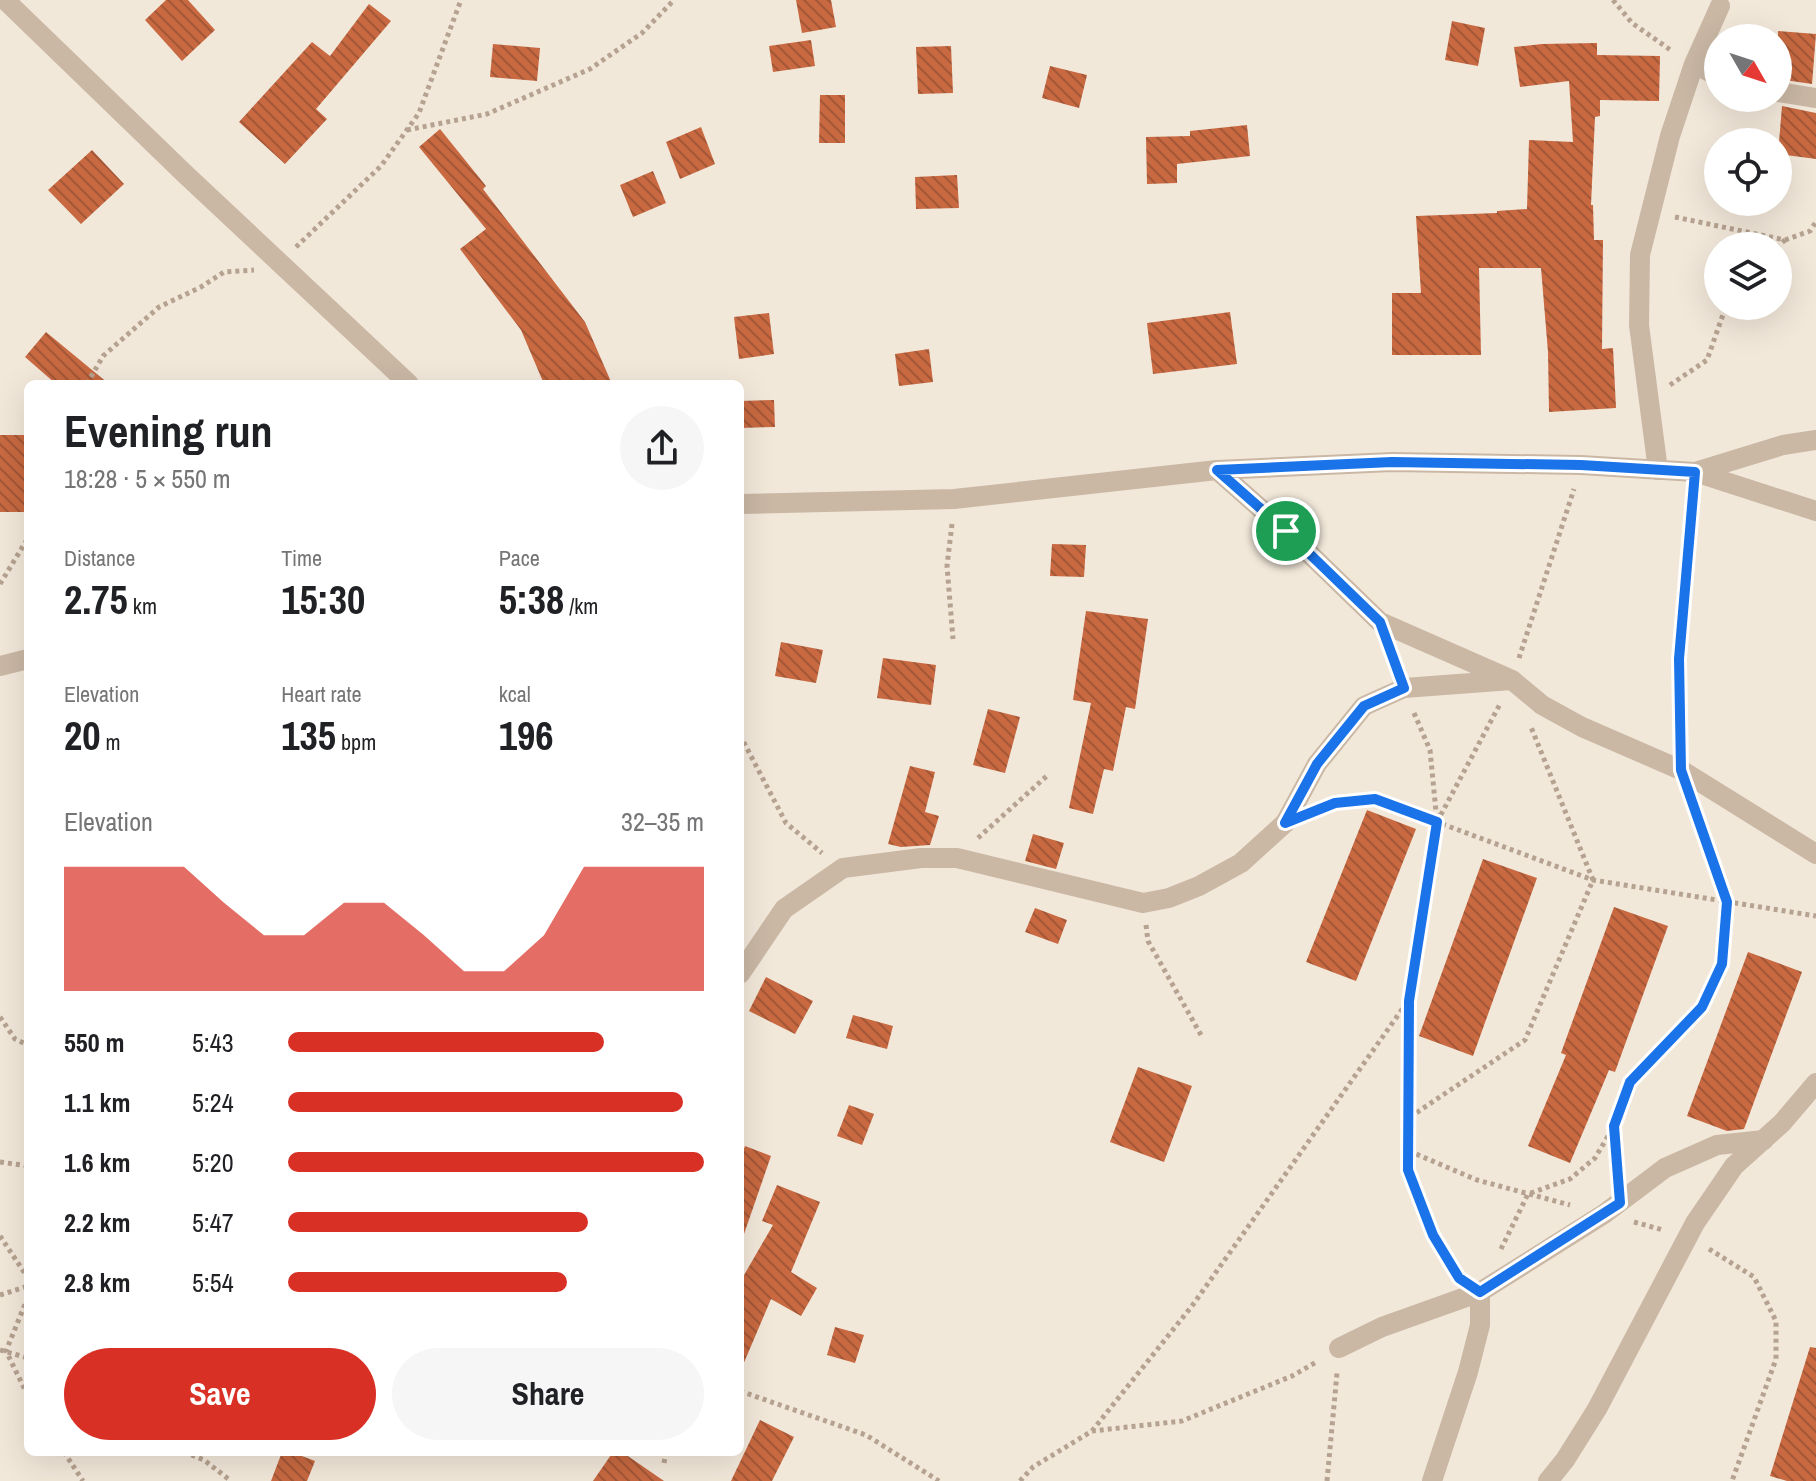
<!DOCTYPE html>
<html lang="en">
<head>
<meta charset="utf-8">
<style>
  body { margin:0; font-family:"Archivo Narrow",sans-serif; background:#f6f6f6; color:#202124; height:100vh; display:flex; flex-direction:column; font-size:30px; white-space:nowrap }
  * { box-sizing:border-box; margin:0 }
  p { font-size:26px; color:#757577 }
  .icon { flex:none; width:44px; height:44px; fill:none; stroke:currentColor; stroke-width:2; stroke-linecap:round; stroke-linejoin:round }
  .map { position:relative; flex:1; overflow:hidden }
  .drawer { position:absolute; left:24px; top:380px; width:720px; height:1076px; display:flex; flex-direction:column; background:#fff; border-radius:12px; box-shadow:0 8px 32px #0002 }
  .drawer>* { flex:none }
  .needle { width:52px; rotate:129deg }
  .fabs { position:absolute; left:1704px; top:24px; display:grid; gap:16px }
  .fabs a { display:grid; place-items:center; width:88px; height:88px; border-radius:50%; background:#fff; box-shadow:0 8px 32px #0002; font-size:40px }
  .pin { position:absolute; display:grid; place-items:center; width:68px; height:68px; color:#fff; margin:-34px; border:4px solid #fff; border-radius:50%; box-shadow:0 2px 8px #0007 }
  .round { display:grid; place-items:center; flex:none; width:84px; height:84px; border-radius:42px; background:#f6f6f6 }
  .head { display:flex; align-items:center; justify-content:space-between; height:136px; padding:0 40px }
  h1 { font-size:44px; font-weight:700; line-height:60px }
  .stats { display:grid; grid-template-columns:repeat(3,1fr); gap:12px; height:136px; padding:8px 40px }
  .stats div { display:grid; align-content:center }
  .stats b { font-size:40px; font-weight:700 }
  .stats small { font-size:22px; font-weight:400 }
  .stats p { font-size:22px }
  .chart { height:224px; padding:16px 40px }
  .chart p { display:flex; justify-content:space-between }
  .chart svg { width:100%; height:144px; margin-top:8px; fill:#d93025; opacity:.7 }
  .primary-button { display:flex; gap:16px; margin-top:auto; padding:16px 40px }
  .primary-button a { flex:1; height:92px; border-radius:48px; background:#d93025; color:#fff; font-size:32px; font-weight:700; line-height:92px; text-align:center }
  .primary-button a+a { background:#f6f6f6; color:#202124 }
  ul { padding:0 40px; list-style:none; font-size:26px }
  li { display:grid; grid-template-columns:128px 96px 1fr; align-items:center; height:60px }
  li i { height:20px; border-radius:10px; background:#d93025 }
  .map>svg:first-child { display:block }
</style>
</head>
<body>
<div class="map">
<svg width="1816" height="1481" viewBox="0 0 1816 1481">
  <defs>
    <pattern id="building-back-hatch" width="6" height="6" patternUnits="userSpaceOnUse" patternTransform="scale(2)"><rect width="6" height="6" fill="#c86941"/><path d="M-1 5l2 2M0 0l6 6M5-1l2 2" fill="none" stroke="#a35736"/></pattern>
  </defs>
  <rect width="100%" height="100%" fill="#f2e8da"/>
  <path fill="url(#building-back-hatch)" d="M166 0H188L215 30 182 61 145 20Z
    M796 0H831L836 27 802 33Z
    M369 4 391 21 316 109 327 119 285 164 239 122 312 42 330 56Z
    M1452 21 1485 28 1478 66 1445 60Z
    M1778 31 1816 34 1812 84 1778 79Z
    M811 40 815 66 773 72 769 46Z
    M1597 43V55L1660 56 1659 101 1600 100V116L1595 117 1591 205H1593L1594 240H1603L1602 349 1613 348 1616 408 1549 412 1548 352 1541 268H1479L1481 355H1392V293H1421L1416 216 1497 213V211L1527 209 1529 140 1573 142 1569 81 1520 87 1514 47 1542 44Z
    M493 44 540 48 537 81 490 77Z
    M951 46 953 93 918 94 916 47Z
    M1050 66 1087 75 1079 108 1042 98Z
    M820 95H845V143H819Z
    M1782 106 1816 113V159L1778 154Z
    M1247 125 1250 156 1177 164V183L1147 184 1146 137 1190 136V131Z
    M701 127 715 164 680 179 666 142Z
    M440 129 486 186 483 189 585 322 612 384H544L521 330 460 249 486 229 419 147Z
    M92 150 124 184 81 224 48 190Z
    M653 171 666 203 633 217 620 185Z
    M957 175 959 208 916 209 915 177Z
    M1230 312 1237 364 1153 374 1147 323Z
    M769 313 774 354 739 359 734 317Z
    M46 332 109 384H56L25 357Z
    M929 349 933 382 899 386 895 354Z
    M774 400 775 427 740 428V401Z
    M0 435H28V512H0Z
    M1052 544 1086 545 1084 577 1050 576Z
    M1086 611 1148 619 1135 709 1126 707 1113 771 1104 769 1093 814 1069 808 1091 703 1073 700Z
    M781 642 823 650 816 683 775 676Z
    M883 658 936 665 931 705 877 698Z
    M988 709 1020 717 1005 773 973 765Z
    M910 766 935 772 925 812 939 816 930 845 901 847 888 844Z
    M1367 810 1416 829 1356 981 1306 962Z
    M1033 834 1064 843 1056 869 1025 861Z
    M1483 859 1537 878 1473 1056 1419 1036Z
    M1614 907 1668 926 1615 1072 1609 1070 1570 1163 1528 1146 1566 1055 1561 1053Z
    M1035 908 1067 920 1058 944 1025 932Z
    M1748 952 1802 972 1744 1129 1727 1131 1687 1116Z
    M766 977 813 1001 795 1034 749 1011Z
    M853 1015 893 1026 887 1049 846 1038Z
    M1138 1067 1192 1086 1164 1162 1110 1142Z
    M849 1105 874 1114 862 1145 837 1136Z
    M745 1146 771 1156 744 1234 740 1233V1159Z
    M777 1185 820 1202 791 1272 817 1288 801 1316 771 1299 740 1372V1282L773 1225 762 1221Z
    M835 1327 864 1335 855 1363 827 1355Z
    M1810 1347 1816 1348V1481H1787L1770 1476Z
    M760 1420 794 1437 772 1481H731Z
    M282 1452H291L315 1461 307 1481H271Z
    M613 1452H622L664 1481H593Z"/>
  <g fill="none" stroke-linecap="round" stroke-linejoin="round">
    <path stroke="#b6a290" stroke-width="5" stroke-dasharray="4 4" stroke-linecap="butt" d="M1613 0 1632 23 1672 51
      M407 130 487 114 590 69 642 33 674 0
      M1675 217 1785 240 1778 246
      M1785 240 1810 231 1816 222
      M296 247 381 166 419 113 461 0
      M87 384 103 356 159 307 201 287 224 272 254 270
      M1670 385 1707 360 1726 306
      M952 524 947 566 953 639
      M0 584 28 538
      M1519 658 1574 489
      M1414 713 1430 750 1437 822 1409 1001 1408 1170 1433 1235 1457 1274
      M740 735 786 823 822 853
      M1681 742 1679 659 1693 497
      M1320 809 1335 803 1375 799 1593 880 1816 916
      M1437 822 1500 704
      M978 838 1049 774
      M1146 925 1148 941 1201 1035
      M0 1017 15 1039 28 1045
      M1410 1117 1525 1040 1593 880 1531 727
      M1614 1127 1618 1173
      M1409 1151 1477 1180 1570 1205
      M0 1162 28 1166
      M1634 1222 1663 1230
      M0 1236 28 1278
      M1501 1249 1528 1194 1570 1179 1595 1158 1614 1126 1630 1082 1702 1007 1722 964 1727 902 1695 810
      M1709 1249 1754 1277 1776 1321V1359L1732 1481
      M0 1295 28 1286
      M28 1297 6 1351 28 1396
      M0 1350 28 1358
      M740 1391 866 1435 939 1481
      M1092 1431 1192 1306 1408 1001
      M64 1452 83 1481
      M184 1452 204 1460 231 1481
      M664 1463 666 1452
      M1020 1481 1033 1467 1092 1431 1182 1421 1292 1376 1318 1361
      M1327 1481 1337 1373"/>
    <path stroke="#cab8a5" stroke-width="20" d="M1694 64 1718 76
      M1778 92 1816 98
      M1217 470 1286 531 1380 622 1512 680 1542 705 1582 727 1681 770 1816 854
      M1658 470 1639 325 1640 255 1670 136 1694 64 1720 6
      M1695 472 1783 445 1816 440
      M740 974 784 909 843 868 921 858H957L1143 903 1169 898 1199 886 1241 863 1285 823 1317 764 1364 706 1404 688 1512 680
      M1339 1348 1382 1327 1480 1292 1604 1214 1665 1168 1717 1145 1764 1140
      M1432 1481 1468 1372 1480 1325V1292
      M1548 1481 1565 1460 1597 1409 1695 1223 1734 1166 1782 1123 1816 1083"/>
    <path stroke="#cab8a5" stroke-width="20" d="M5 0 185 174 409 384
      M740 504 954 499 1217 470 1392 462 1581 465 1695 472 1816 511
      M0 666 28 659"/>
  </g>
  <g fill="none" stroke-linecap="round" stroke-linejoin="round">
    <g stroke="#fff" stroke-width="16">
      <path id="route" d="M1392 462 1581 465 1695 472 1679 659 1681 770 1727 902 1722 964 1702 1007 1630 1082 1614 1126 1620 1203 1480 1292 1459 1278 1433 1235 1408 1170 1409 1001 1437 822 1375 799 1335 803 1285 823 1317 764 1364 706 1404 688 1380 622 1286 531 1217 470Z"/>
    </g>
    <use href="#route" stroke="#1a73e8" stroke-width="10"/>
  </g>
</svg>
<div class="fabs">
<a><svg class="needle" viewBox="-14 -14 28 28"><path d="M0-13l5 13h-10z" fill="#e53935"/><path d="M0 13l5-13h-10z" fill="#757577"/></svg></a>
<a><svg class="icon" aria-label="locate" viewBox="0 0 24 24"><circle cx="12" cy="12" r="6"/><path d="M12 2v4M12 18v4M2 12h4M18 12h4"/></svg></a>
<a><svg class="icon" aria-label="layers" viewBox="0 0 24 24"><path d="M12 4l9 5-9 5-9-5zM3 14l9 5 9-5"/></svg></a>
</div>
<div class="pin" style="left:1286px;top:531px;background:#1e9e55"><svg class="icon" aria-label="arrive" viewBox="0 0 24 24"><path d="M6 21V4h12l-3 4 3 4H6"/></svg></div>
<section class="drawer">
<div class="head"><div><h1>Evening run</h1><p>18:28 · 5 × 550 m</p></div><a class="round"><svg class="icon" aria-label="share" viewBox="0 0 24 24"><path d="M12 15V3M7 8l5-5 5 5M5 13v7h14v-7"/></svg></a></div>
<div class="stats">
<div><p>Distance</p><b>2.75<small> km</small></b></div>
<div><p>Time</p><b>15:30</b></div>
<div><p>Pace</p><b>5:38<small> /km</small></b></div>
</div>
<div class="stats">
<div><p>Elevation</p><b>20<small> m</small></b></div>
<div><p>Heart rate</p><b>135<small> bpm</small></b></div>
<div><p>kcal</p><b>196</b></div>
</div>
<div class="chart"><p><span>Elevation</span>32–35 m</p>
<svg viewBox="0 0 160 44" preserveAspectRatio="none"><path d="M0 44V6L10 6L20 6L30 6L40 17L50 27L60 27L70 17L80 17L90 27L100 38L110 38L120 27L130 6L140 6L150 6L160 6V44z"/></svg>
</div>
<ul>
<li><b>550 m</b>5:43<i style="width:76%"></i></li>
<li><b>1.1 km</b>5:24<i style="width:95%"></i></li>
<li><b>1.6 km</b>5:20<i style="width:100%"></i></li>
<li><b>2.2 km</b>5:47<i style="width:72%"></i></li>
<li><b>2.8 km</b>5:54<i style="width:67%"></i></li>
</ul>
<div class="primary-button"><a>Save</a><a>Share</a></div>
</section>
</div>
</body>
</html>
